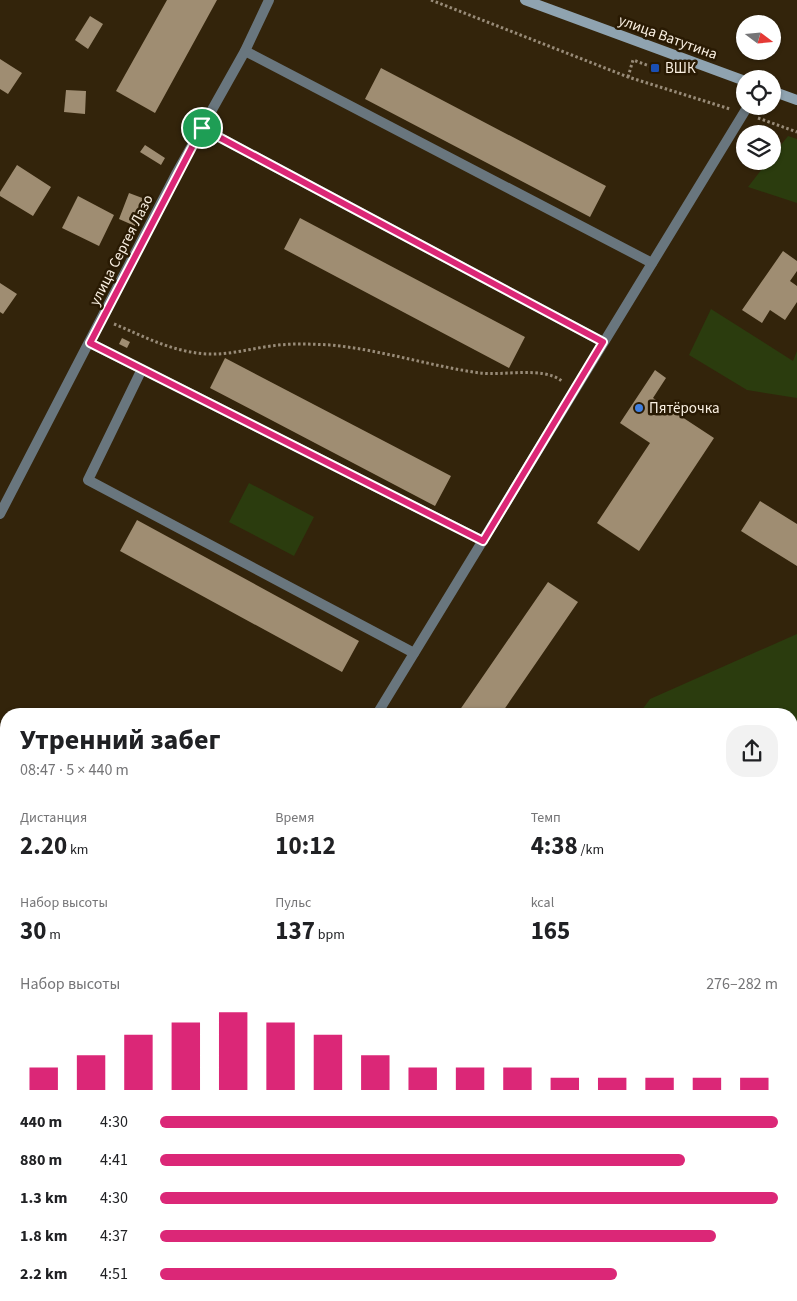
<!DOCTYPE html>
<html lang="ru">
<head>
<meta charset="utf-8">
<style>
  body { margin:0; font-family:"Source Sans 3",sans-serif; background:#f2f2f2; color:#202124; height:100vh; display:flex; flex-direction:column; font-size:19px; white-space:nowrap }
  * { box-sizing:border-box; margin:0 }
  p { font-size:16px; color:#757577 }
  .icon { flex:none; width:28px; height:28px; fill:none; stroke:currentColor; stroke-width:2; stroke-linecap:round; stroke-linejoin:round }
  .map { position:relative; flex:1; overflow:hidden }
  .details { position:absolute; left:0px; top:708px; width:798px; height:594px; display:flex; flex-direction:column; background:#fff; border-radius:20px 20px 0 0; box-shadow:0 1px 4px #0004 }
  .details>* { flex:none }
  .needle { width:32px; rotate:106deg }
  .tools { position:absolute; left:736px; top:15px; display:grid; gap:10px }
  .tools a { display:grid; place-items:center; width:45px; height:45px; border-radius:50%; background:#fff; box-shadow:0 1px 4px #0004; font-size:25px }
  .pin { position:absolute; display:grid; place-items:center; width:42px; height:42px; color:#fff; margin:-21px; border:2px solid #fff; border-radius:50%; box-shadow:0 1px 5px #0007 }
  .round { display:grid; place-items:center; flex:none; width:52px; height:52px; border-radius:20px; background:#f2f2f2 }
  .summary { display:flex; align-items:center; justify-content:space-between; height:85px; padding:0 20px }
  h1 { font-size:28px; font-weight:700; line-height:38px }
  .figures { display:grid; grid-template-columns:repeat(3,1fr); gap:8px; height:85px; padding:5px 20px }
  .figures div { display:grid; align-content:center }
  .figures b { font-size:25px; font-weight:700 }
  .figures small { font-size:14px; font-weight:400 }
  .figures p { font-size:14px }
  .chart { height:140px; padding:10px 20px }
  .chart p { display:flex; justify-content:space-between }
  .chart svg { width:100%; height:90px; margin-top:5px; stroke:#db2777; stroke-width:6 }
  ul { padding:0 20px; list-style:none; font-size:16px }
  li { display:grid; grid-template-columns:80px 60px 1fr; align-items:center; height:38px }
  li i { height:12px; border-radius:6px; background:#db2777 }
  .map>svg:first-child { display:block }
</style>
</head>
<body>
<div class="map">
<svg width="797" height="1301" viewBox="0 0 797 1301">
  <rect width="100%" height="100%" fill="#33240b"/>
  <path fill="#2b3c0e" d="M788 136 797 139V203L748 187 768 161H772L773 155Z
    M711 309 793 361 797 351V398L747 390 689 355Z
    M249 483 314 517 294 556 229 522Z
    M797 634V1287L791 1294V714H639L650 699Z
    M536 1295H791L786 1301H542Z"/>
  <path fill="#9f8d72" d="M167 0H217L155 113 116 91Z
    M90 16 103 24 88 49 75 40Z
    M0 59 22 73 8 94 0 89Z
    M381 68 606 186 590 217 365 99Z
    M66 90 86 91 85 114 64 112Z
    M145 145 165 158 161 165 140 152Z
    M17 165 51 187 33 216 0 196V192Z
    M129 193 145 199 135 226 119 219Z
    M78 196 114 215 99 246 62 228Z
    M300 218 525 337 509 368 284 249Z
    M783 251 797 261V271L790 281 797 286V302L785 320 770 310 762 323 742 310Z
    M0 283 17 294 3 314 0 312Z
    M122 338 130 342 127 348 119 344Z
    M225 358 451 476 435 506 210 388Z
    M655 370 666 378 653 398 714 438 639 551 597 523 650 443 620 423Z
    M760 501 797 524V566L741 531Z
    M137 520 359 641 342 672 120 551Z
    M548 582 578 602 501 714H457Z
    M0 744 6 747V782L0 779Z"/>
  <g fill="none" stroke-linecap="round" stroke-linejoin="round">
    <path stroke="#988b78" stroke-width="3" stroke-dasharray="2.5 2.5" stroke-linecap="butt" d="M431 0 628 77 730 109
      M628 77 633 60 655 68
      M758 118 797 132
      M114 324C145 337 173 352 207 354 229 355 249 349 271 346 291 343 311 344 331 345 382 350 430 366 480 373 504 376 542 366 562 381"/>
    <path stroke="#69767e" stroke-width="10" d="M245 51 652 263
      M202 128 603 342
      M90 343 483 541
      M142 369 88 480 414 653"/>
    <path stroke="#69767e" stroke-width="10" d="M0 514 176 174 245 51 269 0
      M377 714 748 106"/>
    <path stroke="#8fa3b0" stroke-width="10" d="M525 0 745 81
      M772 91 797 100"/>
  </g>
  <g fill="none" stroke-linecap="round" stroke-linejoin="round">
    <g stroke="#fff" stroke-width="10">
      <path id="route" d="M202 128 603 342 483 541 90 343Z"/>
    </g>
    <use href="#route" stroke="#db2777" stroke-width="6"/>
  </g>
  <rect fill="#1a4fb4" stroke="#291a03" stroke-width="2" x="650" y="63" width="10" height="10" rx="2.5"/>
  <circle fill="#3f7fe0" stroke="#291a03" stroke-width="2" cx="639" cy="408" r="5"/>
  <g text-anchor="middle" stroke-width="5" stroke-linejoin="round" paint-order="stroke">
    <g font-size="15" fill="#f9efe1" stroke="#291a03">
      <text transform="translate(668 37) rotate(20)" y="5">улица Ватутина</text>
      <text transform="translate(121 250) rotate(-63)" y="5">улица Сергея Лазо</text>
    </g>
    <g font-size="15" fill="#f9efe1" stroke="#291a03" text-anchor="start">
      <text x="665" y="73">ВШК</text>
      <text x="649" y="413">Пятёрочка</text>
    </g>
  </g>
</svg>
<div class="tools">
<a><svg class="needle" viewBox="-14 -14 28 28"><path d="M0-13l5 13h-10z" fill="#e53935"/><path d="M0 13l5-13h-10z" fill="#757577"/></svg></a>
<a><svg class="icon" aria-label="locate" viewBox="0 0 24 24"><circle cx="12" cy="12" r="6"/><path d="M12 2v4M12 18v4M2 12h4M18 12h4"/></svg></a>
<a><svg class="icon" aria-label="layers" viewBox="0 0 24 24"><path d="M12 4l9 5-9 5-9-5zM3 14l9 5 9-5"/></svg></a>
</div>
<div class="pin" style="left:202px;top:128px;background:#1e9e55"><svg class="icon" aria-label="arrive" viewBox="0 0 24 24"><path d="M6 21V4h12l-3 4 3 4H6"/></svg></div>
<section class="details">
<div class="summary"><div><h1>Утренний забег</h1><p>08:47 · 5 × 440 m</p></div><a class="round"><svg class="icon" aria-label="share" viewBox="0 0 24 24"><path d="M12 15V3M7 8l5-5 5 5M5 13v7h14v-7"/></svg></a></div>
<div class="figures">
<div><p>Дистанция</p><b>2.20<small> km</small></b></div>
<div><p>Время</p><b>10:12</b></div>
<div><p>Темп</p><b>4:38<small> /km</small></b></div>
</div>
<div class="figures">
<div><p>Набор высоты</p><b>30<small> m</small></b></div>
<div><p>Пульс</p><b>137<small> bpm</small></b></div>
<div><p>kcal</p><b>165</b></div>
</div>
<div class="chart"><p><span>Набор высоты</span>276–282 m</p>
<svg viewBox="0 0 160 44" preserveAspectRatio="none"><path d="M5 44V33M15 44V27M25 44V17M35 44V11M45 44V6M55 44V11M65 44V17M75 44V27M85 44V33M95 44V33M105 44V33M115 44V38M125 44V38M135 44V38M145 44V38M155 44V38"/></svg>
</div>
<ul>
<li><b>440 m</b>4:30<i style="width:100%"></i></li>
<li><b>880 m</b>4:41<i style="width:85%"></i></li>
<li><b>1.3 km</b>4:30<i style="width:100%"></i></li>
<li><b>1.8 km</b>4:37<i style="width:90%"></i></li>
<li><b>2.2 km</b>4:51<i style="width:74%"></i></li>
</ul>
</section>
</div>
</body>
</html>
